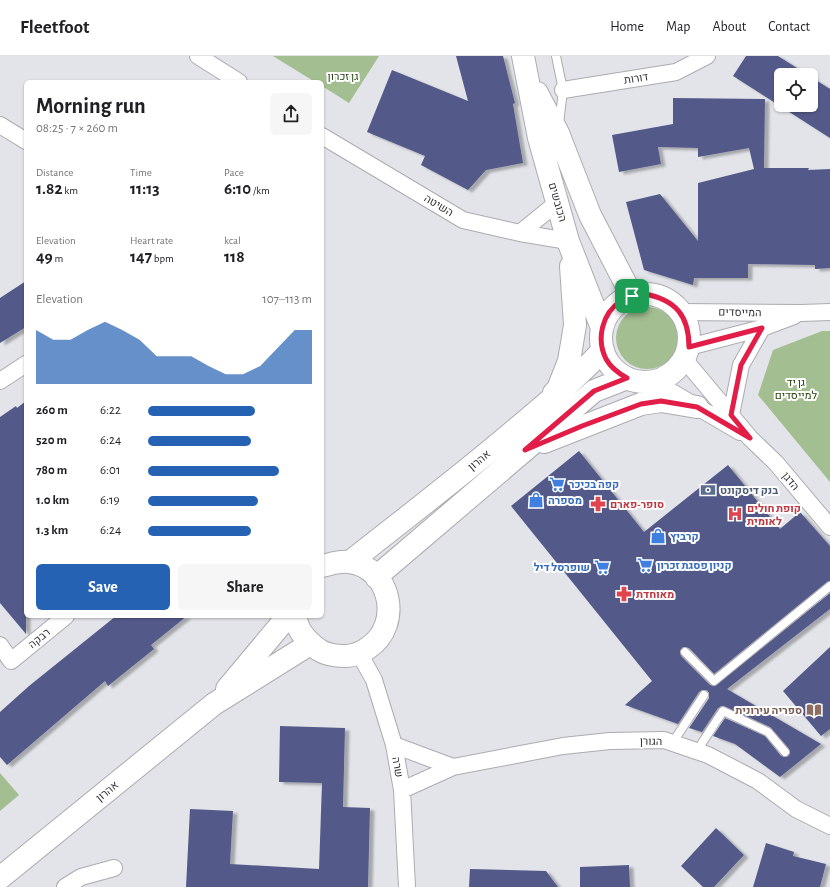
<!DOCTYPE html>
<html lang="en">
<head>
<meta charset="utf-8">
<style>
  body { margin:0; font-family:"Alegreya Sans",Heebo,sans-serif; background:#f6f6f6; color:#202124; height:100vh; display:flex; flex-direction:column; font-size:15px; white-space:nowrap }
  * { box-sizing:border-box; margin:0 }
  p { font-size:13px; color:#757577 }
  .icon { flex:none; width:22px; height:22px; fill:none; stroke:currentColor; stroke-width:2; stroke-linecap:round; stroke-linejoin:round }
  .map { position:relative; flex:1; overflow:hidden }
  .drawer { position:absolute; left:24px; top:24px; width:300px; height:538px; display:flex; flex-direction:column; background:#fff; border-radius:6px; box-shadow:0 1px 3px #0004 }
  .drawer>* { flex:none }
  .buttons { position:absolute; left:774px; top:12px; display:grid; gap:8px }
  .buttons a { display:grid; place-items:center; width:44px; height:44px; border-radius:6px; background:#fff; box-shadow:0 1px 3px #0004; font-size:20px }
  .pin { position:absolute; display:grid; place-items:center; width:34px; height:34px; color:#fff; margin:-17px; border-radius:8px; box-shadow:0 2px 6px #0006 }
  .round { display:grid; place-items:center; flex:none; width:42px; height:42px; border-radius:6px; background:#f6f6f6 }
  .overview { display:flex; align-items:center; justify-content:space-between; height:68px; padding:0 12px }
  h1 { font-size:22px; font-weight:700; line-height:30px }
  .figures { display:grid; grid-template-columns:repeat(3,1fr); gap:6px; height:68px; padding:4px 12px }
  .figures div { display:grid; align-content:center }
  .figures b { font-size:17px; font-weight:700 }
  .figures small { font-size:11px; font-weight:400 }
  .figures p { font-size:11px }
  .chart { height:112px; padding:8px 12px }
  .chart p { display:flex; justify-content:space-between }
  .chart svg { width:100%; height:72px; margin-top:4px; fill:#2562b4; opacity:.7 }
  .primary-button { display:flex; gap:8px; margin-top:auto; padding:8px 12px }
  .primary-button a { flex:1; height:46px; border-radius:6px; background:#2562b4; color:#fff; font-size:16px; font-weight:700; line-height:46px; text-align:center }
  .primary-button a+a { background:#f6f6f6; color:#202124 }
  ul { padding:0 12px; list-style:none; font-size:13px }
  li { display:grid; grid-template-columns:64px 48px 1fr; align-items:center; height:30px }
  li i { height:10px; border-radius:5px; background:#2562b4 }
  header { display:flex; align-items:center; gap:24px; box-sizing:border-box; height:56px; padding:0 20px; background:#fff; border-bottom:1px solid #e0e0e0 }
  header strong { font-size:19px }
  nav { display:flex; gap:22px; margin-inline-start:auto; font-size:14px }
  .map>svg:first-child { display:block }
</style>
</head>
<body>
<header>
<strong>Fleetfoot</strong>
<nav><a>Home</a><a>Map</a><a>About</a><a>Contact</a></nav>
</header>
<div class="map">
<svg width="830" height="831" viewBox="0 0 830 831">
  <defs>
    <filter id="shadow"><feDropShadow dx="4.5" dy="2.5" stdDeviation="1" flood-color="#0004"/></filter>
  </defs>
  <rect width="100%" height="100%" fill="#e3e4e9"/>
  <path fill="#a3be91" d="M273 0H379L349 47 322 30V26H315Z
    M616 282a31 31 0 1 1 62 0a31 31 0 1 1-62 0Z
    M822 275H830V426L758 339 773 294Z
    M0 717 19 739 0 755Z"/>
  <path fill="#535a89" filter="url(#shadow)" d="M456 0H503L515 47 513 48 523 107 486 114 468 134 421 109 425 100 367 76 392 14 468 45Z
    M746 0H778L808 19H781V49H811V21L830 33V82L733 20Z
    M673 42 765 43 764 112H809L808 114 830 113V212L815 213V209L748 208V222H694L693 229 644 214 626 146 660 138 698 185V127L754 113 749 92 698 101V92L658 91 661 108 619 116 612 79 673 68Z
    M26 225V271L0 287V242Z
    M26 345V578L0 547V361L16 350 17 352Z
    M579 395 644 476 728 409 780 473 800 456 830 490V525L827 526 714 618 689 592 683 591 680 595 681 600 710 629 715 630 830 537V553L727 633 821 688 780 721 735 688 713 680 725 662 765 680 781 700 786 701 788 700 790 697 789 693 770 671 723 650 718 652 702 676 689 672 709 642V637L707 634H702L699 636 678 668 625 649 652 625 511 450Z
    M116 560H187L151 589 154 593 108 630 105 625 7 709 0 701V656L29 630Z
    M830 591V673L821 680 783 635Z
    M280 670 345 672 343 751 370 752 368 831H186L190 753 233 755 230 808 319 813 322 727 279 726Z
    M716 772 744 799 714 831H703L681 810Z
    M766 787 794 796 793 800 826 808 820 831H753Z
    M629 809 630 831H580V811Z
    M470 813 546 815 558 831H469Z"/>
  <g fill="none" stroke-linecap="round" stroke-linejoin="round">
    <g stroke="#abacb1" stroke-width="10">
      <path id="lane" d="M556 0 563 34 559 68
        M685 596 714 625 830 530
        M673 686 704 639
        M699 695 702 687 723 655 768 676 785 696"/>
    </g>
    <g stroke="#abacb1" stroke-width="18">
      <path id="street" d="M198 0 239 26
        M563 34 676 16 707 0
        M0 69 26 85
        M322 80 463 164 520 177 568 185
        M520 177 558 146
        M680 256 801 257 830 256
        M689 291 762 272 794 260
        M684 303 750 382 776 407 830 471
        M0 325 26 308
        M653 325 740 376
        M731 359 741 309 762 272
        M0 589 11 605 66 560
        M359 597 374 624 394 689 402 734 407 831
        M394 689 453 711
        M402 734 453 711 563 690 610 685 664 684 708 699 758 725 796 753 830 770
        M65 831 81 821 114 812"/>
    </g>
    <g stroke="#abacb1" stroke-width="24">
      <path id="secondary" d="M523 0 539 82 568 185 602 272
        M537 37 558 77 590 159 632 240
        M601 282a44 44 0 1 1 88 0a44 44 0 1 1-88 0Z
        M554 337 558 333 569 305 575 269 571 210
        M544 386 641 348 661 345 697 351
        M350 506C403 464 457 423 509 379 541 352 574 325 603 294
        M376 521 594 335 627 322
        M296 560C296 575 308 586 319 594 327 599 336 600 345 600 354 600 361 597 368 592 403 569 391 511 349 506 339 505 331 508 322 510
        M227 633 288 560
        M0 822 214 648 310 588"/>
    </g>
    <use href="#lane" stroke="#fff" stroke-width="8"/>
    <use href="#street" stroke="#fff" stroke-width="16"/>
    <use href="#secondary" stroke="#fff" stroke-width="22"/>
  </g>
  <g fill="none" stroke-linecap="round" stroke-linejoin="round">
    <g stroke="#fff" stroke-width="8">
      <path id="route" d="M645 238C676 244 689 260 689 291L762 272 741 309 731 359 750 382 697 351 661 345 641 348 582 370 525 394 594 335 627 322C618 317 611 312 606 303 596 283 602 257 621 245 629 240 637 239 645 238Z"/>
    </g>
    <use href="#route" stroke="#e11d48" stroke-width="5"/>
  </g>
  <defs>
    <g id="supermarket-bare" transform="scale(1.2)"><path d="M-6-5.5h2.5l.6 2H6L4.5 2H-2.5L-4.4-4H-6ZM-1.5 3.2a1.3 1.3 0 1 0 .1 0ZM3 3.2a1.3 1.3 0 1 0 .1 0Z" fill="#3f7fe0" stroke="#fff" stroke-width="2.5" paint-order="stroke"/></g>
    <g id="bank-bare" transform="scale(1.2)"><path d="M-6-4H6V4H-6ZM0-2.3a2.3 2.3 0 1 0 0 4.6a2.3 2.3 0 1 0 0-4.6Z" fill="#5c6f8a" stroke="#fff" stroke-width="2.5" paint-order="stroke"/></g>
    <g id="shop-bare" transform="scale(1.2)"><path d="M-5-2.5h2.3a2.7 3.5 0 0 1 5.4 0H5L5.5 6h-11ZM-1.5-2.5h3a1.5 2.3 0 0 0-3 0Z" fill="#3f7fe0" stroke="#fff" stroke-width="2.5" paint-order="stroke"/></g>
    <g id="pharmacy-bare" transform="scale(1.2)"><path d="M-2-6h4v4h4v4h-4v4h-4v-4h-4v-4h4Z" fill="#e0444e" stroke="#fff" stroke-width="2.5" paint-order="stroke"/></g>
    <g id="hospital-bare" transform="scale(1.2)"><path d="M-5-5h3v3.5h4V-5h3V5h-3V1.5h-4V5h-3Z" fill="#e0444e" stroke="#fff" stroke-width="2.5" paint-order="stroke"/></g>
    <g id="library-bare" transform="scale(1.2)"><path d="M-6-4Q-3-5.5-.7-3.5V5Q-3 3-6 4ZM6-4Q3-5.5 .7-3.5V5Q3 3 6 4Z" fill="#8d6e63" stroke="#fff" stroke-width="2.5" paint-order="stroke"/></g>
  </defs>
  <g fill-rule="evenodd">
    <use href="#supermarket-bare" x="557" y="428"/>
    <use href="#bank-bare" x="708" y="434"/>
    <use href="#shop-bare" x="536" y="444"/>
    <use href="#pharmacy-bare" x="598" y="448"/>
    <use href="#hospital-bare" x="735" y="458"/>
    <use href="#shop-bare" x="658" y="480"/>
    <use href="#supermarket-bare" x="645" y="509"/>
    <use href="#supermarket-bare" x="602" y="511"/>
    <use href="#pharmacy-bare" x="624" y="538"/>
    <use href="#library-bare" x="814" y="654"/>
  </g>
  <g text-anchor="middle" stroke-width="4" stroke-linejoin="round" paint-order="stroke">
    <g font-size="11" fill="#294510" stroke="#fff">
      <text x="343" y="24">גן זכרון</text>
      <text x="796" y="330">גן יד<tspan x="796" dy="13">למייסדים</tspan></text>
    </g>
    <g font-size="11" fill="#2f3032" stroke="#fff">
      <text transform="translate(636 22) rotate(-9)" y="4">דורות</text>
      <text transform="translate(558 146) rotate(74)" y="4">הכובשים</text>
      <text transform="translate(439 149) rotate(31)" y="4">השיטה</text>
      <text transform="translate(740 256) rotate(1)" y="4">המייסדים</text>
      <text transform="translate(479 404) rotate(-39)" y="4">אהרון</text>
      <text transform="translate(791 425) rotate(50)" y="4">הדגן</text>
      <text transform="translate(39 582) rotate(-39)" y="4">רבקה</text>
      <text transform="translate(651 685) rotate(1)" y="4">הגורן</text>
      <text transform="translate(398 711) rotate(80)" y="4">שרה</text>
      <text transform="translate(107 735) rotate(-39)" y="4">אהרון</text>
    </g>
    <g font-size="11" font-weight="bold" fill="#366cbe" stroke="#fff" text-anchor="start">
      <text x="569" y="432">קפה בכיכר</text>
      <text x="548" y="448">מספרה</text>
      <text x="670" y="484">קרביץ</text>
      <text x="657" y="513">קניון פסגת זכרון</text>
      <text x="590" y="515" text-anchor="end">שופרסל דיל</text>
    </g>
    <g font-size="11" font-weight="bold" fill="#4e5e75" stroke="#fff" text-anchor="start">
      <text x="720" y="438">בנק דיסקונט</text>
    </g>
    <g font-size="11" font-weight="bold" fill="#be3a42" stroke="#fff" text-anchor="start">
      <text x="610" y="452">סופר-פארם</text>
      <text x="747" y="456">קופת חולים<tspan x="747" dy="13">לאומית</tspan></text>
      <text x="636" y="542">מאוחדת</text>
    </g>
    <g font-size="11" font-weight="bold" fill="#785e54" stroke="#fff" text-anchor="end">
      <text x="802" y="658">ספריה עירונית</text>
    </g>
  </g>
</svg>
<div class="buttons">
<a><svg class="icon" aria-label="locate" viewBox="0 0 24 24"><circle cx="12" cy="12" r="6"/><path d="M12 2v4M12 18v4M2 12h4M18 12h4"/></svg></a>
</div>
<div class="pin" style="left:632px;top:240px;background:#1e9e55"><svg class="icon" aria-label="arrive" viewBox="0 0 24 24"><path d="M6 21V4h12l-3 4 3 4H6"/></svg></div>
<section class="drawer">
<div class="overview"><div><h1>Morning run</h1><p>08:25 · 7 × 260 m</p></div><a class="round"><svg class="icon" aria-label="share" viewBox="0 0 24 24"><path d="M12 15V3M7 8l5-5 5 5M5 13v7h14v-7"/></svg></a></div>
<div class="figures">
<div><p>Distance</p><b>1.82<small> km</small></b></div>
<div><p>Time</p><b>11:13</b></div>
<div><p>Pace</p><b>6:10<small> /km</small></b></div>
</div>
<div class="figures">
<div><p>Elevation</p><b>49<small> m</small></b></div>
<div><p>Heart rate</p><b>147<small> bpm</small></b></div>
<div><p>kcal</p><b>118</b></div>
</div>
<div class="chart"><p><span>Elevation</span>107–113 m</p>
<svg viewBox="0 0 160 44" preserveAspectRatio="none"><path d="M0 44V11L10 17L20 17L30 11L40 6L50 11L60 17L70 27L80 27L90 27L100 33L110 38L120 38L130 33L140 22L150 11L160 11V44z"/></svg>
</div>
<ul>
<li><b>260 m</b>6:22<i style="width:65%"></i></li>
<li><b>520 m</b>6:24<i style="width:63%"></i></li>
<li><b>780 m</b>6:01<i style="width:80%"></i></li>
<li><b>1.0 km</b>6:19<i style="width:67%"></i></li>
<li><b>1.3 km</b>6:24<i style="width:63%"></i></li>
</ul>
<div class="primary-button"><a>Save</a><a>Share</a></div>
</section>
</div>
</body>
</html>
